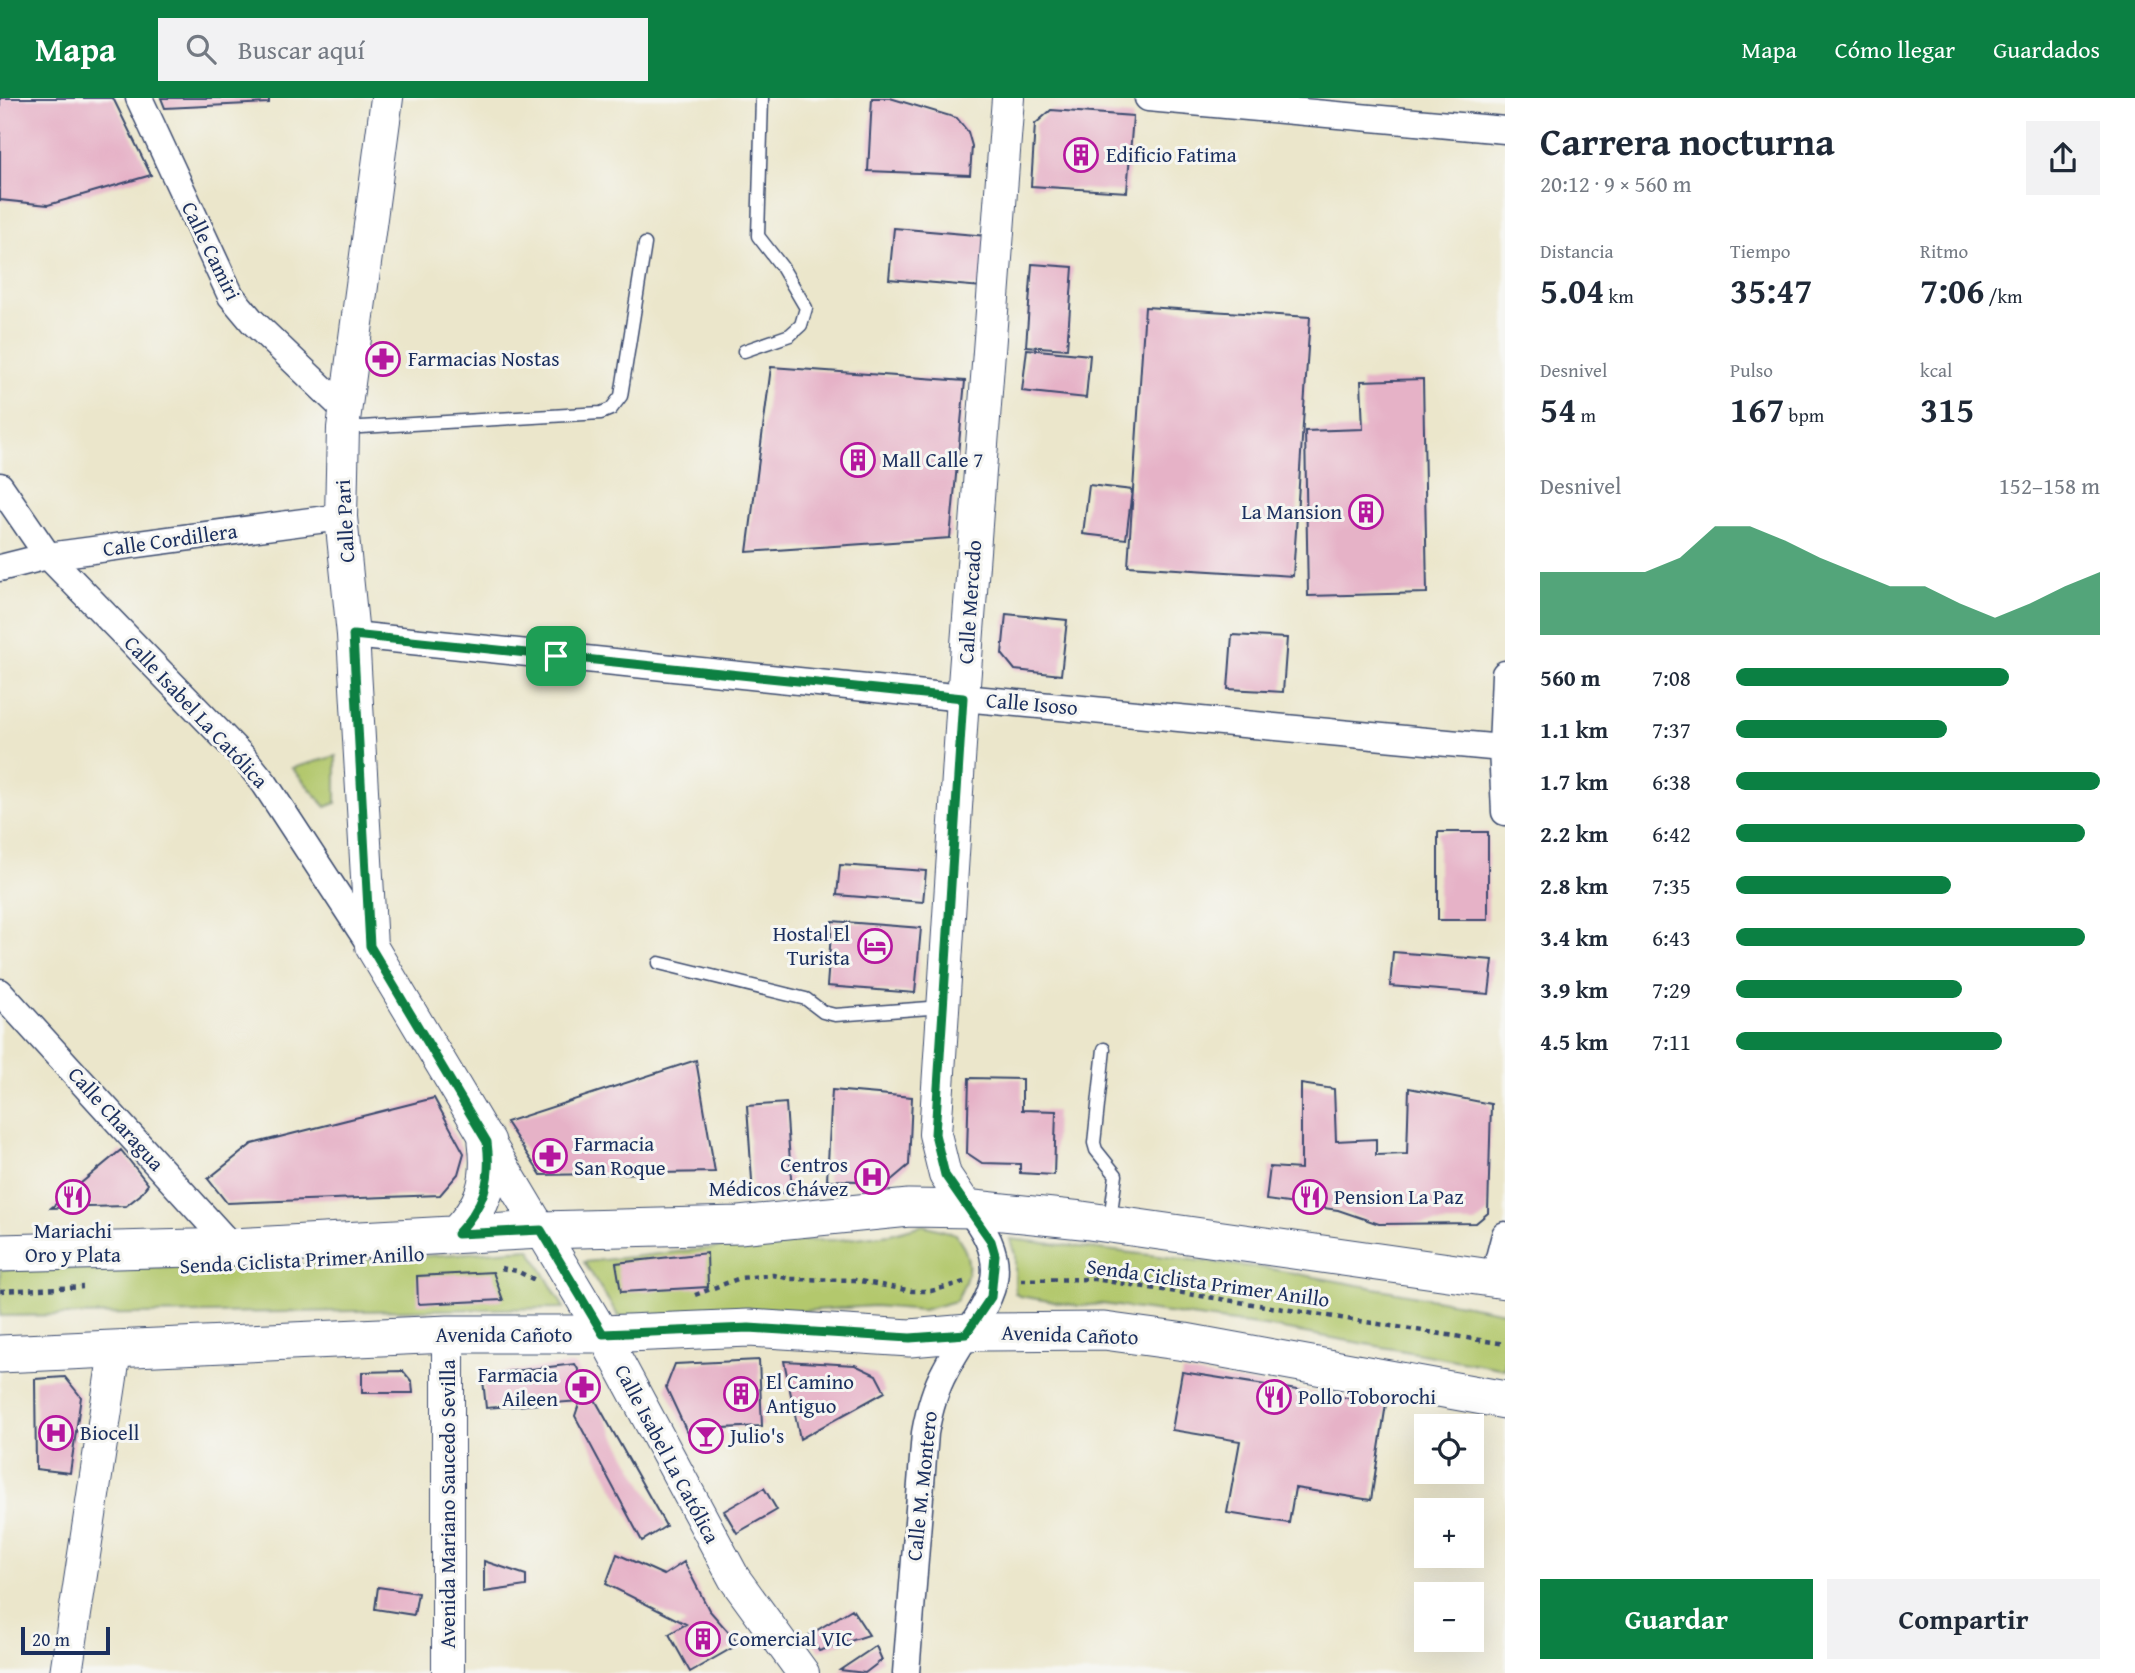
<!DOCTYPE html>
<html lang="es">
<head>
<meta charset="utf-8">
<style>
  body { margin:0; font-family:"Gentium Book Plus",serif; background:#f2f2f3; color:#1f2937; height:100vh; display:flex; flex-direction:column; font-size:26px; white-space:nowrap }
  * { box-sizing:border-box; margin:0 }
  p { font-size:23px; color:#747a83 }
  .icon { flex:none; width:38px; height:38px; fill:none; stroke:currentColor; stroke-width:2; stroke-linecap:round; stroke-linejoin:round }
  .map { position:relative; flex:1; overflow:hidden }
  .details { display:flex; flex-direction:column; background:#fff; width:630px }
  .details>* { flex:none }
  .tools { position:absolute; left:1414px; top:1316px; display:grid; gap:14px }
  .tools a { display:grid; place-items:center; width:70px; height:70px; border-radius:0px; background:#fff; box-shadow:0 7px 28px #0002; font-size:35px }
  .scale { position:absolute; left:21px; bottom:18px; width:89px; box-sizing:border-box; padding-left:7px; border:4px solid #1b2f5e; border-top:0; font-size:19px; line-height:24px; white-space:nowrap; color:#1b2f5e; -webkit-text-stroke:5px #f6f6f2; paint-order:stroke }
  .pin { position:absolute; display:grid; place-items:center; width:60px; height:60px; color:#fff; margin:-30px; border-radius:14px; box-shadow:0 4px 10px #0006 }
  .round { display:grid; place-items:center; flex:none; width:74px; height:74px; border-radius:0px; background:#f2f2f3 }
  .overview { display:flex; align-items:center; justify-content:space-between; height:119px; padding:0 35px }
  h1 { font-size:38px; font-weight:700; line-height:52px }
  .metrics { display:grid; grid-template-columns:repeat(3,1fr); gap:10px; height:119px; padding:7px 35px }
  .metrics div { display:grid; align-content:center }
  .metrics b { font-size:35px; font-weight:700 }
  .metrics small { font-size:19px; font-weight:400 }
  .metrics p { font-size:19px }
  .chart { height:196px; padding:14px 35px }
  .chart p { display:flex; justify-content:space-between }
  .chart svg { width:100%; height:126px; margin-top:7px; fill:#0b8043; opacity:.7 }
  .primary-button { display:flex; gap:14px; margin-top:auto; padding:14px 35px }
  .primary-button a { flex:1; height:80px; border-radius:0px; background:#0b8043; color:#fff; font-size:28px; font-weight:700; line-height:80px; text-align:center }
  .primary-button a+a { background:#f2f2f3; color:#1f2937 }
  ul { padding:0 35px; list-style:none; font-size:23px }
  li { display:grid; grid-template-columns:112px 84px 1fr; align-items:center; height:52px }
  li i { height:18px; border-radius:9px; background:#0b8043 }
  header { display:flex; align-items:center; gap:42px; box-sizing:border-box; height:98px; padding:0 35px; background:#0b8043; color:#fff }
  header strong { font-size:33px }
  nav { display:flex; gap:38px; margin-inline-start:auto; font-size:24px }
  .search { width:490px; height:63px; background:#f2f2f3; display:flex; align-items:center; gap:18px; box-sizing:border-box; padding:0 24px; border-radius:0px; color:#747a83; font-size:26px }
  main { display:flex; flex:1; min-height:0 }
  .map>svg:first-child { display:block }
</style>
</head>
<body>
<header>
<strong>Mapa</strong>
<div class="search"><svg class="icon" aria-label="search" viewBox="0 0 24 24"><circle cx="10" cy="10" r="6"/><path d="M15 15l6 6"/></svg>Buscar aquí</div>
<nav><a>Mapa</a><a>Cómo llegar</a><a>Guardados</a></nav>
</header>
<main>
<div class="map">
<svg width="1505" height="1575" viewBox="0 0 1505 1575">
  <rect width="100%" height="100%" fill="#f6f6f2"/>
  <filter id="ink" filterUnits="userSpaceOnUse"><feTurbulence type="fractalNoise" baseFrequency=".0143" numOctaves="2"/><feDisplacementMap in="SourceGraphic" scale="14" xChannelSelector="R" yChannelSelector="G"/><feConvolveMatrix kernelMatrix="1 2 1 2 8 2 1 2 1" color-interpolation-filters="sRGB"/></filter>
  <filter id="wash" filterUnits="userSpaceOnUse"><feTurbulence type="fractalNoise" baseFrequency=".00686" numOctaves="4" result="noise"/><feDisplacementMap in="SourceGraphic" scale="28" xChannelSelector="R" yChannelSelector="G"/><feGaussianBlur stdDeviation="1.57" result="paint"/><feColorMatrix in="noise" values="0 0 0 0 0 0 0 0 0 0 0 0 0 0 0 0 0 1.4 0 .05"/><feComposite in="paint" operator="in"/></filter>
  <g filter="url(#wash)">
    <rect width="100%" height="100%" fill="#ebe6cb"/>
    <path fill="#b3c86d" stroke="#677c66" stroke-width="2" d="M336 658V705L326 709 292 670Z
      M923 1127 956 1136C974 1163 971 1175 956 1203L923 1212 874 1208 772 1215 619 1219 584 1164 779 1143 838 1142 890 1136Z
      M1010 1141 1271 1171 1505 1214V1271L1271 1229 1102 1206 1079 1208 1019 1198 1015 1195V1157Z
      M530 1151 564 1210 0 1218V1171L281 1168Z"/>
    <g id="blocks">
      <path fill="#e6b2c7" d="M0 0H113L151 77 48 107 0 102Z
        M161 0H269V5L165 10Z
        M872 0H890L957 20 968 34 972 48 970 77 868 73Z
        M1051 12 1133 18 1127 94 1031 88 1035 26Z
        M894 130 987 138 982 189 889 181Z
        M1032 166 1073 169 1067 251 1026 248Z
        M1145 209 1310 219 1293 478 1128 468Z
        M1027 251 1090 257 1086 300 1022 293Z
        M771 269 965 283 950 440 747 454Z
        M1423 281 1427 495 1308 498 1305 333 1363 331 1361 283Z
        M1089 387 1132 392 1126 441 1083 436Z
        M1006 516 1067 522 1061 577 1015 572 1002 556Z
        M1232 537 1287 540 1283 594 1228 591Z
        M1438 734H1488V822H1438Z
        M840 767 926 773 923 804 837 797Z
        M832 823 921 830 915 895 827 888Z
        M1393 854 1493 862 1489 896 1390 888Z
        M696 962 715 1074 541 1077 506 1024Z
        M969 980 1022 981V1012L1056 1013 1054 1077 1020 1075V1066L982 1065 967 1055Z
        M1301 986 1334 991 1336 1043 1376 1041V1057L1407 1056 1409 990 1491 1006 1488 1115 1476 1125 1379 1126 1338 1112 1266 1102 1270 1069 1301 1071Z
        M832 992 912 999 909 1067 889 1084 827 1082Z
        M434 1000 464 1055 458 1076 440 1097 227 1105 208 1081 252 1046Z
        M786 1005 792 1094 753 1097 747 1008Z
        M121 1052 148 1086 140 1097 126 1108 51 1110Z
        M707 1155 708 1189 621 1194 616 1165Z
        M493 1174 503 1202 418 1206 417 1178Z
        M759 1262 762 1328 723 1330V1344L697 1347 686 1332 666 1289 675 1266Z
        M784 1263 855 1267 876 1277 885 1294 800 1341Z
        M575 1266 666 1428 642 1443 575 1318 580 1303 486 1310 483 1282 488 1276Z
        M403 1273 412 1284 413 1295H362V1274Z
        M1182 1274 1386 1306 1371 1402 1295 1390 1289 1425 1227 1415 1240 1343 1172 1332Z
        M65 1279 81 1299 70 1375 36 1371 35 1281Z
        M764 1390 777 1412 737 1435 724 1413Z
        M617 1456 664 1477 684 1464 709 1512 739 1546 690 1574 669 1536 686 1526 606 1486Z
        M484 1463 526 1477V1488L484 1494Z
        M378 1489 418 1495 414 1517 375 1511Z
        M852 1511 869 1537 819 1553 809 1537Z
        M876 1548 882 1562 865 1575 840 1572Z"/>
    </g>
  </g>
  <g filter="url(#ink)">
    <use href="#blocks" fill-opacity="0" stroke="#3a4a6e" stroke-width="2"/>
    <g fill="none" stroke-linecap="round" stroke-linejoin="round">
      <g stroke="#3a4a6e" stroke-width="15">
        <path id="service" d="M744 253 790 237 801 227 806 210 782 169 758 138 762 0
          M344 330 601 315 611 311 621 298 645 146
          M659 865 806 901 823 914 835 917 943 909
          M1104 951 1094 1045 1096 1052 1116 1077 1110 1122"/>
      </g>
      <g stroke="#3a4a6e" stroke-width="29">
        <path id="minor" d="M139 0 231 198 252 223 346 313
          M1148 0 1505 32
          M0 388 48 458 244 660 265 686 371 848
          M0 470 48 458 341 419
          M353 537 963 600 1502 650
          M1505 576 1502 650 1505 714
          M0 894 232 1149
          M1494 1179 1505 1137
          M906 1575 925 1335C929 1313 934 1293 945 1273 977 1210 1026 1181 968 1111"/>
      </g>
      <g stroke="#3a4a6e" stroke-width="34">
        <path id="tertiary" d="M387 0 343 330 341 419 353 537 371 848 603 1236 734 1480 803 1575
          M968 1111 945 1077 935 1036 963 600 1008 0
          M66 1575 115 1253
          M448 1575V1236"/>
      </g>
      <g stroke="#3a4a6e" stroke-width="39">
        <path id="secondary" d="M457 1136C484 1108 492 1083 487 1044
          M0 1155 232 1149 541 1132 739 1127 909 1110 974 1111 1082 1122 1505 1182
          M0 1256 448 1236H603L749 1230 910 1240 980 1234 1104 1233 1185 1244 1505 1302"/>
      </g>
      <path stroke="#3a4a6e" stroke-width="4.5" stroke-dasharray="5 5" stroke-linecap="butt" d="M501 1170 517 1173 535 1182
        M1021 1182 1094 1181 1505 1246
        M0 1193 83 1189
        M695 1197 740 1180 773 1177 791 1181 855 1182 912 1193H931L964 1184"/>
      <use href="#service" stroke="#fff" stroke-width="12"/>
      <use href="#minor" stroke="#fff" stroke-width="26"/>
      <use href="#tertiary" stroke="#fff" stroke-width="32"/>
      <use href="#secondary" stroke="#fff" stroke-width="37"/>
    </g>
  </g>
  <g fill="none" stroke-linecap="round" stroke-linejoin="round" filter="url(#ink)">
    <g stroke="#fff" stroke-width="14">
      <path id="route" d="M353 537 963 600 935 1036 945 1077 991 1143 995 1157 991 1199 966 1236 910 1240 749 1230 603 1236 541 1132 457 1136C484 1108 492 1083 487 1044L370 848Z"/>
    </g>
    <use href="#route" stroke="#0b8043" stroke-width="9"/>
  </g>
  <defs>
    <g id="building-ring" transform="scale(1.75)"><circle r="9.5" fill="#f6f6f2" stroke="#b5179e" stroke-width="1.5"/><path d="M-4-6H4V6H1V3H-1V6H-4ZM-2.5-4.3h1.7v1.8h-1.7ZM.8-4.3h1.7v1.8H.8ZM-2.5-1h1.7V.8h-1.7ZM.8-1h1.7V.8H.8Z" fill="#b5179e"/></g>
    <g id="pharmacy-ring" transform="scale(1.75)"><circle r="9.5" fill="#f6f6f2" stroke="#b5179e" stroke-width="1.5"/><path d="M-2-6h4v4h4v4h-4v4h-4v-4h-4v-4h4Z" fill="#b5179e"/></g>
    <g id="hotel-ring" transform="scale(1.75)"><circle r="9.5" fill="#f6f6f2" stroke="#b5179e" stroke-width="1.5"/><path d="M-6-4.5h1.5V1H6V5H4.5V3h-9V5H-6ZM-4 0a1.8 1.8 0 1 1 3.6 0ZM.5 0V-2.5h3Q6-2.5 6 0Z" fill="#b5179e"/></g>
    <g id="hospital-ring" transform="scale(1.75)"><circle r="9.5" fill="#f6f6f2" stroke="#b5179e" stroke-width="1.5"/><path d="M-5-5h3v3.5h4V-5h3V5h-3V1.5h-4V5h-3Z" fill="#b5179e"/></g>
    <g id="restaurant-ring" transform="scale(1.75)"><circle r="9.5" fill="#f6f6f2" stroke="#b5179e" stroke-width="1.5"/><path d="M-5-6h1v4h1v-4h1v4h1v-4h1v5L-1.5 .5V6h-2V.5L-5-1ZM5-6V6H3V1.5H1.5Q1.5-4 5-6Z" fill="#b5179e"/></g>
    <g id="bar-ring" transform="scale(1.75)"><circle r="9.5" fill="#f6f6f2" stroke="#b5179e" stroke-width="1.5"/><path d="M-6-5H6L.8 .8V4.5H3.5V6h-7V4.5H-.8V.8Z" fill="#b5179e"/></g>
  </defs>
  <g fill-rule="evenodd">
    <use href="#building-ring" x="1081" y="57"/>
    <use href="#pharmacy-ring" x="383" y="261"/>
    <use href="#building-ring" x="858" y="362"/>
    <use href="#building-ring" x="1366" y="414"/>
    <use href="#hotel-ring" x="875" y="848"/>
    <use href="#pharmacy-ring" x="550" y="1058"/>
    <use href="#hospital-ring" x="872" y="1079"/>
    <use href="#restaurant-ring" x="73" y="1099"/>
    <use href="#restaurant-ring" x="1310" y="1099"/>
    <use href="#pharmacy-ring" x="583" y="1289"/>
    <use href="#building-ring" x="741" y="1296"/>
    <use href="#restaurant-ring" x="1274" y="1299"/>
    <use href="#hospital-ring" x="56" y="1335"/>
    <use href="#bar-ring" x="706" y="1338"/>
    <use href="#building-ring" x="703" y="1541"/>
  </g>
  <g text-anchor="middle" stroke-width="6" stroke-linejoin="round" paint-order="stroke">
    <g font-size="21" fill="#1b2f5e" stroke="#f6f6f2" text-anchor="start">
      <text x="1106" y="64">Edificio Fatima</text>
      <text x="408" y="268">Farmacias Nostas</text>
      <text x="882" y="369">Mall Calle 7</text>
      <text x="1342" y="421" text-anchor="end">La Mansion</text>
      <text x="850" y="843" text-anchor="end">Hostal El<tspan x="850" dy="24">Turista</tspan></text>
      <text x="574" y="1053">Farmacia<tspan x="574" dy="24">San Roque</tspan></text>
      <text x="848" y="1074" text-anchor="end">Centros<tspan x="848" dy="24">Médicos Chávez</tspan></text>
      <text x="1334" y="1106">Pension La Paz</text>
      <text x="73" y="1140" text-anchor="middle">Mariachi<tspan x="73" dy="24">Oro y Plata</tspan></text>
      <text x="558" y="1284" text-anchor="end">Farmacia<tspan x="558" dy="24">Aileen</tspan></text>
      <text x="766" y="1291">El Camino<tspan x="766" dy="24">Antiguo</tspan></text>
      <text x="1298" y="1306">Pollo Toborochi</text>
      <text x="80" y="1342">Biocell</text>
      <text x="730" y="1345">Julio's</text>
      <text x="728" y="1548">Comercial VIC</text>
    </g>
    <g font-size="21" fill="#1b2f5e" stroke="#f6f6f2">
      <text transform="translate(211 153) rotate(64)" y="7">Calle Camiri</text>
      <text transform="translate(345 423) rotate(-93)" y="7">Calle Pari</text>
      <text transform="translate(170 442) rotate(-8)" y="7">Calle Cordillera</text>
      <text transform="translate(970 504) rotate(-86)" y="7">Calle Mercado</text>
      <text transform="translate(1032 606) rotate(5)" y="7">Calle Isoso</text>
      <text transform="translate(196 614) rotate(47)" y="7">Calle Isabel La Católica</text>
      <text transform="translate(116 1021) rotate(48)" y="7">Calle Charagua</text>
      <text transform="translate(302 1162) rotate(-3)" y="7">Senda Ciclista Primer Anillo</text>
      <text transform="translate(1208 1185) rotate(8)" y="7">Senda Ciclista Primer Anillo</text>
      <text x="504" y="1244">Avenida Cañoto</text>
      <text transform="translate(1070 1237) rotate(2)" y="7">Avenida Cañoto</text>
      <text transform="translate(667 1356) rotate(62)" y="7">Calle Isabel La Católica</text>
      <text transform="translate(922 1388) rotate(-84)" y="7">Calle M. Montero</text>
      <text transform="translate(448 1406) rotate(-90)" y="7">Avenida Mariano Saucedo Sevilla</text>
    </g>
  </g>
</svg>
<div class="tools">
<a><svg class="icon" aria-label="locate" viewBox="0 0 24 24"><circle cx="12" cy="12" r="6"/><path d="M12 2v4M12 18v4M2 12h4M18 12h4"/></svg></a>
<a>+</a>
<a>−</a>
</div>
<div class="scale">20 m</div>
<div class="pin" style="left:556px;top:558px;background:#1e9e55"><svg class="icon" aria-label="arrive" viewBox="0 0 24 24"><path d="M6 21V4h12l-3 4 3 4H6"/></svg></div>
</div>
<section class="details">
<div class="overview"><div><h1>Carrera nocturna</h1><p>20:12 · 9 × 560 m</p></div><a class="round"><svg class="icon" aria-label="share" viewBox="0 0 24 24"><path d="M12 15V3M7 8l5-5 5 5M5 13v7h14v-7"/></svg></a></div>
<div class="metrics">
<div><p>Distancia</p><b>5.04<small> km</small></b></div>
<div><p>Tiempo</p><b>35:47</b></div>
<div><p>Ritmo</p><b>7:06<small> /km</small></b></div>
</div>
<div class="metrics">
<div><p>Desnivel</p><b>54<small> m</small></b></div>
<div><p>Pulso</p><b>167<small> bpm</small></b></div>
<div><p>kcal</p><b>315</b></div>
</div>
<div class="chart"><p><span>Desnivel</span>152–158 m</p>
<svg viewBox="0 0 160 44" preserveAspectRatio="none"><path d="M0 44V22L10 22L20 22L30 22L40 17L50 6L60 6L70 11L80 17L90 22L100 27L110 27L120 33L130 38L140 33L150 27L160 22V44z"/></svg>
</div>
<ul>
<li><b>560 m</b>7:08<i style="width:75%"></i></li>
<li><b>1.1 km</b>7:37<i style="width:58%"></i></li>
<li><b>1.7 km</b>6:38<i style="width:100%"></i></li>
<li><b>2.2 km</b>6:42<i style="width:96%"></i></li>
<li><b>2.8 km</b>7:35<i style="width:59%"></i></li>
<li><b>3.4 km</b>6:43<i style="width:96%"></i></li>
<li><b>3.9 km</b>7:29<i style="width:62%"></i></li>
<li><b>4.5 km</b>7:11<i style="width:73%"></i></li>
</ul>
<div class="primary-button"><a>Guardar</a><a>Compartir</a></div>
</section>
</main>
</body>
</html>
